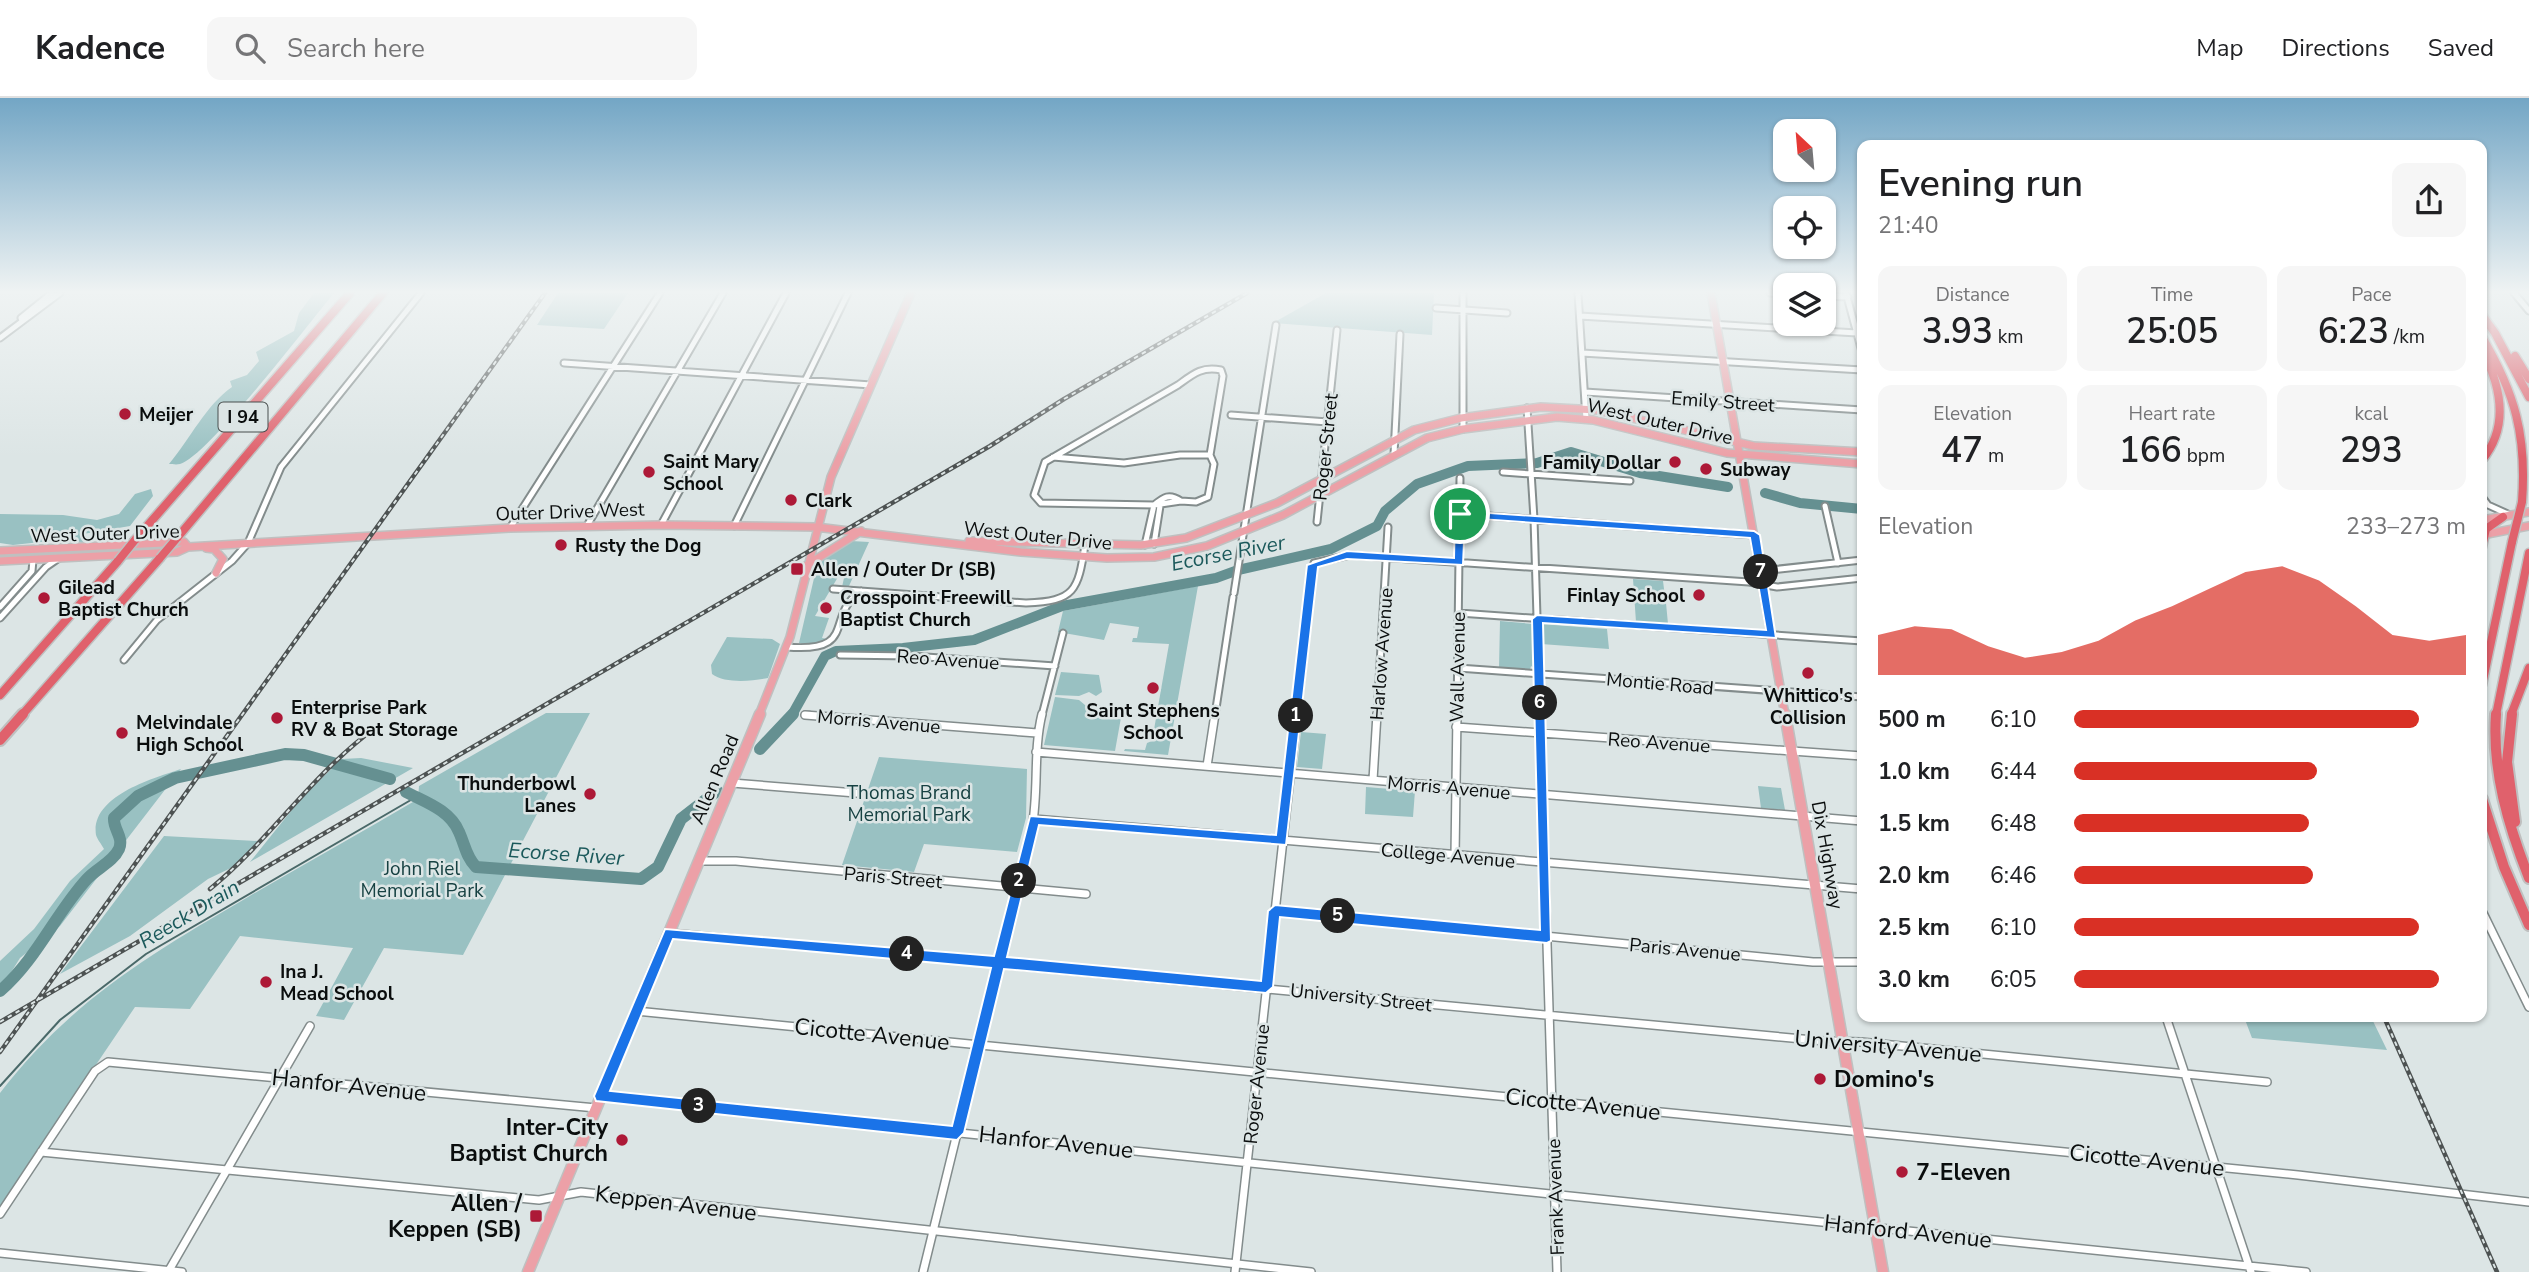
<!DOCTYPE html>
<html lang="en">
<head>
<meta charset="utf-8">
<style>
  body { margin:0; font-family:"Nunito Sans",sans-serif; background:#f6f6f6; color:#202124; height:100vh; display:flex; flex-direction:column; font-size:26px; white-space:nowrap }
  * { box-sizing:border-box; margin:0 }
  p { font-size:23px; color:#757577 }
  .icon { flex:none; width:38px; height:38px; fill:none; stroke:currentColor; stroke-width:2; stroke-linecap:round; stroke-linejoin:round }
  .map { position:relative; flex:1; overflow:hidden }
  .panel { position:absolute; left:1857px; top:42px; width:630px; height:882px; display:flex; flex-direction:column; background:#fff; border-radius:14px; box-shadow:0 2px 5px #0004 }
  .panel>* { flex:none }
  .needle { width:46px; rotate:334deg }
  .buttons { position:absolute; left:1773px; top:21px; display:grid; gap:14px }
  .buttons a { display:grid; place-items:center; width:63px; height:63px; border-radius:14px; background:#fff; box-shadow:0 2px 5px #0004; font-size:35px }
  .pin { position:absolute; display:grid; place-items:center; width:60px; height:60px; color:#fff; margin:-30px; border:4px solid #fff; border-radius:50%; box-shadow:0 2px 7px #0007 }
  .km { position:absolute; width:35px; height:35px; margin:-18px; border-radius:50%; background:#222; color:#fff; font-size:19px; line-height:35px; text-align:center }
  .round { display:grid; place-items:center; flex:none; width:74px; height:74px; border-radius:14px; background:#f6f6f6 }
  .summary { display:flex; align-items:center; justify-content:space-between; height:119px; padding:0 21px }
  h1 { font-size:38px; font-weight:600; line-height:52px }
  .metrics { display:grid; grid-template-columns:repeat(3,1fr); gap:10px; height:119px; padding:7px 21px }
  .metrics div { display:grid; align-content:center; border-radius:14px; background:#f6f6f6; text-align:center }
  .metrics b { font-size:35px; font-weight:600 }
  .metrics small { font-size:19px; font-weight:400 }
  .metrics p { font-size:19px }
  .chart { height:196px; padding:14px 21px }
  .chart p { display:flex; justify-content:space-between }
  .chart svg { width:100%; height:126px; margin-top:7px; fill:#d93025; opacity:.7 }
  ul { padding:0 21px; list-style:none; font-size:23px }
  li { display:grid; grid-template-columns:112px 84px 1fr; align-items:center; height:52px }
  li i { height:18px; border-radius:9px; background:#d93025 }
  header { display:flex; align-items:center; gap:42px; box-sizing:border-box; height:98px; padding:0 35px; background:#fff; border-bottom:2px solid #e0e0e0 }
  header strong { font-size:33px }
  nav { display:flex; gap:38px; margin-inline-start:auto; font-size:24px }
  .search { width:490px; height:63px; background:#f6f6f6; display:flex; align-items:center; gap:18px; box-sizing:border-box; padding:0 24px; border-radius:14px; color:#757577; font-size:26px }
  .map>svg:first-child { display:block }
</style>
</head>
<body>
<header>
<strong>Kadence</strong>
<div class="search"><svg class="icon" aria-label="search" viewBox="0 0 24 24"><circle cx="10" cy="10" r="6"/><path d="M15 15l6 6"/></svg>Search here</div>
<nav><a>Map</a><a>Directions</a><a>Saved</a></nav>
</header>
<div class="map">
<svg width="2529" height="1174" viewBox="0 0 2529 1174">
  <rect width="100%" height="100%" fill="#dce5e5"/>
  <path fill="#99c1c2" d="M314 195H334C310 224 207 359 180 366 176 367 172 366 169 366 190 341 206 307 232 289L230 283 247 277 259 263 256 254 294 233 299 215Z
    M558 195H628L604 231 537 227Z
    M1326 195H1434L1432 237 1273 225Z
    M151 391 153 398 130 428 83 436 85 444 50 443 13 447 0 445V416L63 417 97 422 119 416 135 396Z
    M851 443 869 444 849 488 842 489 844 480 838 479 815 518 829 520 822 540 828 541C820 546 807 549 799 545L818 463Z
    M1633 481 1663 483 1665 499H1658L1659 504 1666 505 1668 526 1636 524Z
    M1198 488 1168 657 1124 653 1125 651 1145 652 1147 645 1152 643 1169 546 1132 544 1133 540H1137L1139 529 1110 525 1104 542 1058 534 1063 513Z
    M1500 523 1533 526 1534 570 1531 568 1530 572 1499 570Z
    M1541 526 1607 531 1609 551 1541 546Z
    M727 539 772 541 780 546 768 580C753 583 725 586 712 576L711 567Z
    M1061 574 1099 577 1102 594 1096 598 1089 594 1079 598 1055 597Z
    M1055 599 1079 602 1085 607H1101L1109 612 1122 614 1115 653 1044 647Z
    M546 615H590L463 857 384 850 344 922 316 918 353 850 240 838 190 911 135 909 0 1109V995C72 902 149 857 248 799 305 766 362 734 418 701L419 688Z
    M1301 634 1326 636 1322 671 1297 669Z
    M879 659 1027 671 1026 720 1017 754 924 746 914 774 842 767Z
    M361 660 413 670 250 764 303 698 342 661Z
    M181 671 60 828 20 860 0 892V863L34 831 70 783 104 751C102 747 97 741 96 737 90 698 154 680 181 671Z
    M1758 688 1781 690 1785 712 1761 710Z
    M1366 689 1415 693 1413 719 1365 716Z
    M164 738 258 743 233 769 208 781 130 838 60 876Z
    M2244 919H2371L2387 952 2252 940Z"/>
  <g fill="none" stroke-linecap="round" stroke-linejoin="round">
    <path stroke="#4a6969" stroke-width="2" d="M0 988 60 922 146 856 416 699"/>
    <path stroke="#659091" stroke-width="10" d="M1765 395 1800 405 1862 411
      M792 617 825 558 836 553 903 550 974 542 1062 508 1216 480 1238 472 1331 451 1377 428 1385 413 1417 386 1468 368 1537 365 1571 354 1640 375 1728 389"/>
    <path stroke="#659091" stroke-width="12" d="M760 651 793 616
      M406 694C425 704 450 712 459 734 465 747 466 759 476 769L641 781 658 769 681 721 717 693
      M0 893C37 861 55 816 87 781 97 770 113 764 119 751 124 739 113 731 114 720L138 698 175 680 285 656 304 657 390 681"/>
    <g stroke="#838c8c" stroke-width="9">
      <path id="minor-far1" d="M1463 195V331
        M1578 195 1586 321
        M1770 195 1785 196
        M1846 195 1862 254
        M2514 195 2529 213
        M1824 198 1848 199
        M1436 210 1507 215
        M1580 218 1857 235
        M22 223 21 220 52 195
        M0 240 60 195
        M1582 255 1862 272
        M564 265 871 287
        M1585 294 1862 312
        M1527 310 1534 421 1540 617
        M1231 317 1328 324
        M1394 356 1400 236
        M1053 359 1124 365 1180 357H1210
        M1503 374 1630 383
        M2482 399 2488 407 2510 417
        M1154 407 1041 405 1034 397 1045 364 1178 287C1193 276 1202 268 1221 272L1223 278 1210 357 1214 366 1208 399 1196 404 1181 403
        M1154 407C1164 399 1169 395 1181 403
        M1154 407 1181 403
        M1825 408 1838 465
        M1460 416 1754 437
        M1317 424 1337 232
        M588 426 723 195
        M661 427 786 195
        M734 428 848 195
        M510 430 660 195
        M1154 446 1160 408
        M1145 447 1154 407
        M1761 473 1862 462
        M833 491 1026 505C1075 503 1078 493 1085 447
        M1234 495 1276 227
        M0 509 32 473 33 462
        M1459 515 1862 543
        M0 520 46 469 59 460
        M787 549C859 555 824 518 861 493
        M840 557 912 558 1055 568
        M124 562 157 522 232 463 248 445 281 369 421 195
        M1458 570 1862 599
        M805 617H809
        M1042 617 1063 535
        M1215 617 1233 499
        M1297 617 1314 465 1350 457 1749 484 1777 489 1862 480
        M1377 617 1388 429
        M1457 617 1460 380"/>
    </g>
    <g stroke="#838c8c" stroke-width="10">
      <path id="minor" d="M1540 616 1557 1174
        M805 617 1037 635
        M1456 629 1862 658
        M1036 654 1862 723
        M1207 668 1215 616
        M1373 682 1377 616
        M732 685 881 697
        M1034 721 1862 791
        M1455 758 1457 616
        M699 763H736L1086 796
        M1275 812 1813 864H1862
        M2482 813 2529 909
        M669 835 1824 943 1861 944 2267 984
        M636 913 2298 1077 2529 1104
        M2166 919 2251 1174
        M601 998 2306 1174
        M41 1054 539 1102 581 1094 1311 1174
        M0 1116 95 973 108 964 596 1010
        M0 1155 182 1174
        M168 1174 310 928
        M923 1174 1032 730C1039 692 1033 653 1042 616
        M1235 1174 1297 616"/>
    </g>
    <g stroke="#bfc0c0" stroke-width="10">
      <path id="major-far1" d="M1711 195 1785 617
        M2482 422 2529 414
        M2482 437 2529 428
        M969 443 1141 447 1186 440 1277 405 1414 332 1461 320 1541 309 1597 312 1754 348 1862 354
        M206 450 214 451 223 461 216 475
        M0 453 184 444 188 449
        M0 463 177 454 188 449 510 430 661 427 816 429 1021 454 1107 460 1154 459 1207 448 1283 417 1427 340 1463 331 1557 319 1593 322 1727 355 1862 366
        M807 467 861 433
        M759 617 790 539 831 379 911 195"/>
    </g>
    <g stroke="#bfc0c0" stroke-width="13">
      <path id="major" d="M1785 616 1883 1174
        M528 1174 760 616"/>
    </g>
    <g stroke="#bfc0c0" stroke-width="11">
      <path id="highway-far1" d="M2482 217 2495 235 2529 299
        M2482 239C2515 295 2527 338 2522 404
        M2482 252C2501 288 2510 328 2482 362
        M2515 258 2529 281
        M177 440 383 195
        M135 442 350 195
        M2482 449 2486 431 2503 419
        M2482 587 2512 444
        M0 597 118 463
        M22 617 160 460
        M2496 617 2529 455
        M2511 617 2529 570"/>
    </g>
    <g stroke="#bfc0c0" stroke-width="14">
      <path id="highway" d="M2496 616C2492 673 2508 727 2529 780
        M2512 616 2507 664 2515 724
        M0 642 23 616
        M2482 701 2504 769 2529 827"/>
    </g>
    <use href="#minor-far1" stroke="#fff" stroke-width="5"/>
    <use href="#minor" stroke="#fff" stroke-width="7"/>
    <use href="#major-far1" stroke="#eca0a7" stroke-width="7"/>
    <use href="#major" stroke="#eca0a7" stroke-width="10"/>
    <use href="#highway-far1" stroke="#e0616c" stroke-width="8"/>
    <use href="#highway" stroke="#e0616c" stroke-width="10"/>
    <g stroke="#4d5252" stroke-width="4.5">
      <path id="rail" d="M210 791C270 742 312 676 375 630
        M2384 919 2497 1174
        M0 924 990 348 1064 301 1247 195
        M0 954 545 195"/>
    </g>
    <use href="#rail" stroke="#dce5e5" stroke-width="2" stroke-dasharray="4.5" stroke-linecap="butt"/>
    <g stroke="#bfc0c0" stroke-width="11" stroke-linecap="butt">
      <path id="highway-bridge" d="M2512 444 2522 404
        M160 460 177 440
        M118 463 135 442"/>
    </g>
    <use href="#highway-bridge" stroke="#e0616c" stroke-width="8"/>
  </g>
  <linearGradient id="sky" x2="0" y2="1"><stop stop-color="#73a6c5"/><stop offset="0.54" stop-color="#eff3f3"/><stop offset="1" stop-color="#eff3f3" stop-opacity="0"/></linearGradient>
  <rect width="2529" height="359" fill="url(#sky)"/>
  <path fill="#1a73e8" stroke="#fff" stroke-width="2" fill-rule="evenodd" d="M1460 413 1754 433 1760 437 1776 540 1543 525 1551 843 1547 845 1280 819 1273 889 1266 895 1004 871 964 1035 957 1042 596 1003 594 998 665 831 994 858 1030 718 1276 737 1307 467 1347 453 1454 460 1455 416ZM1465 420 1750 440 1766 532 1537 517 1532 521 1540 832 1275 807 1268 813 1261 883 1007 859 1039 727 1286 747 1318 469 1347 461 1463 467ZM673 841 991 870 952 1028 610 993Z"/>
  <g fill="#ad1937" stroke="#dce5e5" stroke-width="2.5">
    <circle cx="125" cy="316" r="7"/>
    <circle cx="1675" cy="364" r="7"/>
    <circle cx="1706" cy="371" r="7"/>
    <circle cx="649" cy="374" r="7"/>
    <circle cx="791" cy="402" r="7"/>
    <circle cx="561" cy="447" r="7"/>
    <rect x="790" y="464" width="14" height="14" rx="3.5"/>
    <circle cx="1699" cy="497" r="7"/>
    <circle cx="44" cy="500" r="7"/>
    <circle cx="826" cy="510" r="7"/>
    <circle cx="1808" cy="575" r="7"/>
    <circle cx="1153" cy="590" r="7"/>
    <circle cx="277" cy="620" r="7"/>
    <circle cx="122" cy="635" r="7"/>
    <circle cx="590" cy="696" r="7"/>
    <circle cx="266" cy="884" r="7"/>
    <circle cx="1820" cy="981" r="7"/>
    <circle cx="622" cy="1042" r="7"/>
    <circle cx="1902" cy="1074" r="7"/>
    <rect x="529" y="1111" width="14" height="14" rx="3.5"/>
  </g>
  <g text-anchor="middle" stroke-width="5" stroke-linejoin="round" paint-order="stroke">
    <rect fill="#dce5e5" stroke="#494e4e" stroke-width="2" x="218.5" y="304.5" width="49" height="29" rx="5"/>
    <g font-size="18" font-weight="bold" fill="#0a0d0d">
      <text x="243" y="325">I 94</text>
    </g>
    <g font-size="19" fill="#0a0d0d" stroke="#dce5e5">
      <text transform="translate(1723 303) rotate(4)" y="7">Emily Street</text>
      <text transform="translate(1660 323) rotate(13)" y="7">West Outer Drive</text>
      <text transform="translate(1325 349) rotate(-84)" y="7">Roger Street</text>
      <text transform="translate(570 413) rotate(-2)" y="7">Outer Drive West</text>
      <text transform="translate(105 435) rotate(-2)" y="7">West Outer Drive</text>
      <text transform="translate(1038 437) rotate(6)" y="7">West Outer Drive</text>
      <text transform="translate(1381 556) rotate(-86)" y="7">Harlow Avenue</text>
      <text transform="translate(948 561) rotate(4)" y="7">Reo Avenue</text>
      <text transform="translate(1457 569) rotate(-89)" y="7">Wall Avenue</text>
      <text transform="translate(1660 585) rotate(5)" y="7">Montie Road</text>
      <text transform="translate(879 623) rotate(5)" y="7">Morris Avenue</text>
      <text transform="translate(1659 644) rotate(4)" y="7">Reo Avenue</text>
      <text transform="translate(714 681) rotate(-67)" y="7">Allen Road</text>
      <text transform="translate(1449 689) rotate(5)" y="7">Morris Avenue</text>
      <text transform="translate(1448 757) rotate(5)" y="7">College Avenue</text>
      <text transform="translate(1828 757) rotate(80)" y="7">Dix Highway</text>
      <text transform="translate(893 779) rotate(5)" y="7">Paris Street</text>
      <text transform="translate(1685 851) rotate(5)" y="7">Paris Avenue</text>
      <text transform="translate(1361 899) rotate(6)" y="7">University Street</text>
      <text transform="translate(1256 986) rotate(-84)" y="7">Roger Avenue</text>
      <text transform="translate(1555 1099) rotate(-92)" y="7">Frank Avenue</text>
    </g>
    <g font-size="19" font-weight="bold" fill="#0a0d0d" stroke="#dce5e5" text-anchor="start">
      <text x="139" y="323">Meijer</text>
      <text x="663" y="370">Saint Mary<tspan x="663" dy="22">School</tspan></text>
      <text x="1661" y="371" text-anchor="end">Family Dollar</text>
      <text x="1720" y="378">Subway</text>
      <text x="805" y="409">Clark</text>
      <text x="575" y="454">Rusty the Dog</text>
      <text x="811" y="478">Allen / Outer Dr (SB)</text>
      <text x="58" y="496">Gilead<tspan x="58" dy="22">Baptist Church</tspan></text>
      <text x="1685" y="504" text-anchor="end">Finlay School</text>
      <text x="840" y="506">Crosspoint Freewill<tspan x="840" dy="22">Baptist Church</tspan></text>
      <text x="1808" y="604" text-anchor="middle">Whittico's<tspan x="1808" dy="22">Collision</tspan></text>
      <text x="291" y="616">Enterprise Park<tspan x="291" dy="22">RV &amp; Boat Storage</tspan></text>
      <text x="1153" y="619" text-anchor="middle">Saint Stephens<tspan x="1153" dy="22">School</tspan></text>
      <text x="136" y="631">Melvindale<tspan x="136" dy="22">High School</tspan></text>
      <text x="576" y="692" text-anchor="end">Thunderbowl<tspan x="576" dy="22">Lanes</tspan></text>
      <text x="280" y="880">Ina J.<tspan x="280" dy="22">Mead School</tspan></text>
    </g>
    <g font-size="19" fill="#164142" stroke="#dce5e5">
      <text x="909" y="701">Thomas Brand<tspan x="909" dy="22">Memorial Park</tspan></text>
      <text x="422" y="777">John Riel<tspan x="422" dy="22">Memorial Park</tspan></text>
    </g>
    <g font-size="21" font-style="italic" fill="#1b595b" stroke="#dce5e5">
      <text transform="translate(1228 455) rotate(-11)" y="7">Ecorse River</text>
      <text transform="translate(566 756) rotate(4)" y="7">Ecorse River</text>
      <text transform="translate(189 816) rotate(-31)" y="7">Reeck Drain</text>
    </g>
    <g font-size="23" fill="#0a0d0d" stroke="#dce5e5">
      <text transform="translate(872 936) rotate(6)" y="8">Cicotte Avenue</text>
      <text transform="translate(1888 948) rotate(5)" y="8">University Avenue</text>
      <text transform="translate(349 987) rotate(6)" y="8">Hanfor Avenue</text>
      <text transform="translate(1583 1006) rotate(6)" y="8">Cicotte Avenue</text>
      <text transform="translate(1056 1044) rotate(6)" y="8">Hanfor Avenue</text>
      <text transform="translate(2147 1062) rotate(6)" y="8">Cicotte Avenue</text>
      <text transform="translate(676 1105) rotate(7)" y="8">Keppen Avenue</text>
      <text transform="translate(1908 1133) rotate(6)" y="8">Hanford Avenue</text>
    </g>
    <g font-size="23" font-weight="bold" fill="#0a0d0d" stroke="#dce5e5" text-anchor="start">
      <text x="1834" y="989">Domino's</text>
      <text x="608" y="1037" text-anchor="end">Inter-City<tspan x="608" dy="26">Baptist Church</tspan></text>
      <text x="1916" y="1082">7-Eleven</text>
      <text x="522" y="1113" text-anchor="end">Allen /<tspan x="522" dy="26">Keppen (SB)</tspan></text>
    </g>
  </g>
</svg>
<div class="buttons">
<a><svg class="needle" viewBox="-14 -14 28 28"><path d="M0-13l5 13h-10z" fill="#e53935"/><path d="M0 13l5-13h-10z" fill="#757577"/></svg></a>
<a><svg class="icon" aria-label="locate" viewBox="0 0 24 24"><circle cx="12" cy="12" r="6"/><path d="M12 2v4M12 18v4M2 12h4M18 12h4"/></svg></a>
<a><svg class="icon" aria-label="layers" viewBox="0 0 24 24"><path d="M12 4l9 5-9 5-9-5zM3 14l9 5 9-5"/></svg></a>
</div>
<div class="pin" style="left:1460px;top:416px;background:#1e9e55"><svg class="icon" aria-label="arrive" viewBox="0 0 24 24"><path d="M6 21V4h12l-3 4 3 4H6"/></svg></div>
<b class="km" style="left:1296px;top:618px">1</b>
<b class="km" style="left:1019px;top:783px">2</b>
<b class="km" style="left:699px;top:1008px">3</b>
<b class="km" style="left:907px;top:856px">4</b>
<b class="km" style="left:1338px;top:818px">5</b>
<b class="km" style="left:1540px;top:605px">6</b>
<b class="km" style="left:1761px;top:474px">7</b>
<section class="panel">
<div class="summary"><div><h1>Evening run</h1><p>21:40</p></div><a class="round"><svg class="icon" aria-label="share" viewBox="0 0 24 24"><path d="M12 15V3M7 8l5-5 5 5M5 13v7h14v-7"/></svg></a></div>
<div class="metrics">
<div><p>Distance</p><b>3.93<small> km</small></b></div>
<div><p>Time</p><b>25:05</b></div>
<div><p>Pace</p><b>6:23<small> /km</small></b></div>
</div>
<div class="metrics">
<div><p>Elevation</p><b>47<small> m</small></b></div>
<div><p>Heart rate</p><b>166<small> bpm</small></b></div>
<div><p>kcal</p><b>293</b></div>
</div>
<div class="chart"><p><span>Elevation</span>233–273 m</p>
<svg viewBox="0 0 160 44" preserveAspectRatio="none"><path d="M0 44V30L10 27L20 28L30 34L40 38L50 36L60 32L70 25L80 20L90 14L100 8L110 6L120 11L130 20L140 30L150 32L160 30V44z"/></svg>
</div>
<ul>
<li><b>500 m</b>6:10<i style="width:88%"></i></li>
<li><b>1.0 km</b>6:44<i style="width:62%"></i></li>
<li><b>1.5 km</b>6:48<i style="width:60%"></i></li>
<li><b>2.0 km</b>6:46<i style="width:61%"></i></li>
<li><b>2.5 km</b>6:10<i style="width:88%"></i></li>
<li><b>3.0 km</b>6:05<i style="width:93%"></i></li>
</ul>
</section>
</div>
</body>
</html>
